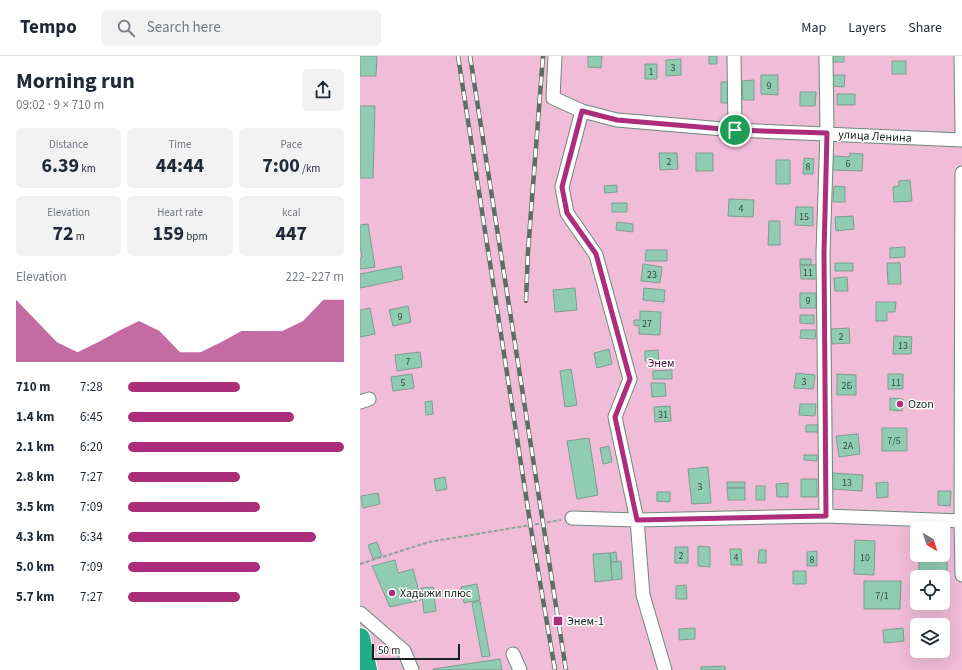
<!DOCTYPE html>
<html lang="en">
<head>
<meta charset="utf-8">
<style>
  body { margin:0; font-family:"Source Sans 3",sans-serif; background:#f2f2f3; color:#1f2937; height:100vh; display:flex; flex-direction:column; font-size:15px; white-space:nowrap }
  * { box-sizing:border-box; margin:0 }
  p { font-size:13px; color:#747a83 }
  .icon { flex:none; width:22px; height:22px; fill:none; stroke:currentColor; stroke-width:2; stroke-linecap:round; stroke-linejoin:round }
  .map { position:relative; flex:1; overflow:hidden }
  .panel { display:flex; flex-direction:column; background:#fff; width:360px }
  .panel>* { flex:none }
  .needle { width:26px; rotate:142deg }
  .buttons { position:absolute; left:550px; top:466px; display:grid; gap:8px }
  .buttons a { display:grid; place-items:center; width:40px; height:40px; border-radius:6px; background:#fff; box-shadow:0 4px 16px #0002; font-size:20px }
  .scale { position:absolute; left:12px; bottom:10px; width:88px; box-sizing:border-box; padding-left:4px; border:2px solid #16221d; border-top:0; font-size:11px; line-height:14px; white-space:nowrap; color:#16221d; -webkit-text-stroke:3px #fff; paint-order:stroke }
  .pin { position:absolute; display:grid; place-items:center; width:34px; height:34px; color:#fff; margin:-17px; border:2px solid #fff; border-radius:50%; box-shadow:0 1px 4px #0007 }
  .round { display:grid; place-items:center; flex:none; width:42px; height:42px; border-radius:6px; background:#f2f2f3 }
  .summary { display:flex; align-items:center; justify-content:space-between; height:68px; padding:0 16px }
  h1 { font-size:22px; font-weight:700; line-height:30px }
  .stats { display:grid; grid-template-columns:repeat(3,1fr); gap:6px; height:68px; padding:4px 16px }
  .stats div { display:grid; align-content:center; border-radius:6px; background:#f2f2f3; text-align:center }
  .stats b { font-size:20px; font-weight:700 }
  .stats small { font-size:11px; font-weight:400 }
  .stats p { font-size:11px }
  .chart { height:112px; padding:8px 16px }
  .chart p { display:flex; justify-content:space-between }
  .chart svg { width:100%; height:72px; margin-top:4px; fill:#ab2d7c; opacity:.7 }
  ul { padding:0 16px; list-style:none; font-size:13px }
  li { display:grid; grid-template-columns:64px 48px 1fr; align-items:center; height:30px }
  li i { height:10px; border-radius:5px; background:#ab2d7c }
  header { display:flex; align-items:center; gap:24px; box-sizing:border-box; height:56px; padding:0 20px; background:#fff; border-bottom:1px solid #e0e1e3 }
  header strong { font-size:19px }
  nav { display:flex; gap:22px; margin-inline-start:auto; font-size:14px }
  .search { width:280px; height:36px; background:#f2f2f3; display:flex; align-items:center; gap:10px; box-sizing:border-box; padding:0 14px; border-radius:6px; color:#747a83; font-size:15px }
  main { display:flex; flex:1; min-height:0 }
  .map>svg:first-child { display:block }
</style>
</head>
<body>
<header>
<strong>Tempo</strong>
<div class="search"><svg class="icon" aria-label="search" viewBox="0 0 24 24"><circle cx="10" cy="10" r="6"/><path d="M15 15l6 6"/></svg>Search here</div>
<nav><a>Map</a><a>Layers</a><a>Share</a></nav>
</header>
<main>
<section class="panel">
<div class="summary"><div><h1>Morning run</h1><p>09:02 · 9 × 710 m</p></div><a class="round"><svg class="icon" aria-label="share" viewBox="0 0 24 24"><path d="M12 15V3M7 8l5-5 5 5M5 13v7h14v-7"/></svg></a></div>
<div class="stats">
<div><p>Distance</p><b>6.39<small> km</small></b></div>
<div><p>Time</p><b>44:44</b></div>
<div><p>Pace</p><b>7:00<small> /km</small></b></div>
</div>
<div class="stats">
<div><p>Elevation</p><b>72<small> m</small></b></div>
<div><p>Heart rate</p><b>159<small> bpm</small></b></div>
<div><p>kcal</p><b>447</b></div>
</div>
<div class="chart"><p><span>Elevation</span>222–227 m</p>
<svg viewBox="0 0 160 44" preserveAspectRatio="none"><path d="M0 44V6L10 19L20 32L30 38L40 32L50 25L60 19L70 25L80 38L90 38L100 32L110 25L120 25L130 25L140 19L150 6L160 6V44z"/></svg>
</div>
<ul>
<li><b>710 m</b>7:28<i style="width:52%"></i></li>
<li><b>1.4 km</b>6:45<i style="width:77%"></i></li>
<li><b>2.1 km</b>6:20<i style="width:100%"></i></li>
<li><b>2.8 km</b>7:27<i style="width:52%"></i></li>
<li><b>3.5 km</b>7:09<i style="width:61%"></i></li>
<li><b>4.3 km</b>6:34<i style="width:87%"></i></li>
<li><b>5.0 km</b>7:09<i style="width:61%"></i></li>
<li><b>5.7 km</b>7:27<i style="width:52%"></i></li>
</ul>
</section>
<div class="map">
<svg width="602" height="614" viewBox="0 0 602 614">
  <rect width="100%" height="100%" fill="#c7e8da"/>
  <path fill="#f0bcd7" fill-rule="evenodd" d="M0 0H602V614H0ZM557 473H583V499H557ZM557 521H583V547H557ZM557 569H583V595H557Z"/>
  <path fill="#90ccb4" stroke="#7e9d90" d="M0 0H17L16 20H0Z
    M228 0H242L241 12 228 11Z
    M349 0H357V8H349Z
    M471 0H484V6H471Z
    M321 3V19L306 20V4Z
    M532 5H546V18H532Z
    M285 8H297V23H285Z
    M401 19H418V39L401 38Z
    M470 19H485L484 31 470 30Z
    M394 24V44H383L382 25Z
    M361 26H372V47H361Z
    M440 36H456L455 50H440Z
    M477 38H495V49H477Z
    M0 50H15L13 122H0Z
    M299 97H317L318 113 300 114Z
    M336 97H353V115H336Z
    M490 97 503 98 502 115 472 114 473 100 490 101Z
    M444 102 454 103 453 118H443Z
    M416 104H430V128H416Z
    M550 124 552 145 534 146 533 131 539 130V125Z
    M257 129V136L245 137 244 130Z
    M474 130 485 131V146H473Z
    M369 143 394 144 393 161 368 160Z
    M252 147H267V156H252Z
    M436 151H453V170L435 169Z
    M493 160 494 173 476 175 475 161Z
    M409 165H420V189H408Z
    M257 166 273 168V176L256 174Z
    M8 168 15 211 0 213V202L2 201 0 190V169Z
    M545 191V201L530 202V192Z
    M286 194H307V205H285Z
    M440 203H451V209H440Z
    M475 207H493V215H475Z
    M527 207H540L541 228H528Z
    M283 208 302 211 300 227 281 225Z
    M440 209H456L457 223H441Z
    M41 210 43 223 0 232V218Z
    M487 221 488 235H475L474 222Z
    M215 232 217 254 195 256 193 234Z
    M284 232 305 234 304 246 283 244Z
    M440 237H456V252H440Z
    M516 246H536L535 256H527V265H516Z
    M48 250 51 266 33 270 29 254Z
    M10 252 15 278 0 281V254Z
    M280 255 301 256 300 279 279 278V270L274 269V264H280Z
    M440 259H454V268L440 267Z
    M489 272 490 287 472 288 471 273Z
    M441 274H456L455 283 440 282Z
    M534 280 552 281 551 298H533Z
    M249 293 252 308 237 312 234 297Z
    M298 294 299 304 285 305V295Z
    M60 296 62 311 37 315 35 299Z
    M211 313 217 349 205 351 200 315Z
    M312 314V323H293V315Z
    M436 317 455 319 453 333 434 332Z
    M52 318 54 332 33 335 31 321Z
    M477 318 496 319V339H477Z
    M528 318H543V333H528Z
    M291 327H305L306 340 292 341Z
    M530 342 543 343 542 355 530 354Z
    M72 345 73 358 66 359 65 346Z
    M440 348H456L455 360 439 359Z
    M310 350 311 365 295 366 294 351Z
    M446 369H458V376H446Z
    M522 372H547V395H522Z
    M498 378 500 398 479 401 476 380Z
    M229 382 238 439 217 443 207 385Z
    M249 390 252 406 243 408 240 392Z
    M444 399H457V405L444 404Z
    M348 411 351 447 332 448 328 413Z
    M472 417 503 419 502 435 471 433Z
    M85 421 87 433 76 435 74 423Z
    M441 423H457V441H441Z
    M367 426H385V432H367Z
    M528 426V441L517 442 516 427Z
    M428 427V441H417L416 428Z
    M396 430H405V444H396Z
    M367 432H385V444H368Z
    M578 435H591L590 450 578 449Z
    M297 436H310V446L297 445Z
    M18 437 20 448 3 452 1 440Z
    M495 484 515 485 514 519 494 518Z
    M17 486 22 500 13 503 8 489Z
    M583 487H587V520L559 519V499H583Z
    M338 490 350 491V511L338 510Z
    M315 491H328V507H315Z
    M370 493H381L382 509H371Z
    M399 494H406V507H398Z
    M457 495V510H447V496Z
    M256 496 257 506H251L250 497Z
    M250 497 252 524 235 526 233 498Z
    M35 504 38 517 53 513 61 544 30 551 12 510Z
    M261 505 262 523 252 524 251 506Z
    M433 515H446V528H433Z
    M504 525H541L540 553H504Z
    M117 528 120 544 104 547 101 531Z
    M326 529 327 543H316V530Z
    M73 531 76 555 64 557 61 532Z
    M120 545 130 600 122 601 112 547Z
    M335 572V583L319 584V573Z
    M543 572 544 585 524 587 523 574Z
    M140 603 142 614H73V613Z
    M365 610V614H341V611Z"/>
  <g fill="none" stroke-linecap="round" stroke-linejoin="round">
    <g stroke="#6a897c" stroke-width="15">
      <path id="minor" d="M195 0 193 42 222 55 257 64 375 74 602 84
        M374 0 375 74
        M466 0 467 77 463 197 466 460
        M601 0 602 77
        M222 55 202 131 207 157 236 199 270 323 255 361 277 464 283 539 305 614
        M602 117 601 465 602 519
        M0 346 9 343
        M212 462 277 464 466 460 602 465
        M0 557 44 595 52 614
        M153 598 160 614"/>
    </g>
    <g stroke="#fff" stroke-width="22">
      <path id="highway" d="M0 582 7 614"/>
    </g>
    <path stroke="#8ba499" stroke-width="2" stroke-dasharray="4 2" stroke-linecap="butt" d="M0 508 69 486 201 464"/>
    <use href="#minor" stroke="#fff" stroke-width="13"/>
    <use href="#highway" stroke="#21ac84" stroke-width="20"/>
    <g stroke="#5a6f66" stroke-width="4.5">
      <path id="rail" d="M98 0 172 479 195 614
        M110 0 206 614
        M166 245 168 195 183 0"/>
    </g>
    <use href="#rail" stroke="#fff" stroke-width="3" stroke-dasharray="9" stroke-linecap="butt"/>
  </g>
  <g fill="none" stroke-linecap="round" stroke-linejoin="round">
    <g stroke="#fff" stroke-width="8">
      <path id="route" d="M222 55 257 64 375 74 467 77 464 197 466 460 277 464 255 361 270 323 236 198 207 157 202 131Z"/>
    </g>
    <use href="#route" stroke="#ab2d7c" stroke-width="5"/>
  </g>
  <g fill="#ab2d7c" stroke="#fff" stroke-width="1.5">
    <circle cx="540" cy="348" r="4"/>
    <circle cx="32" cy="537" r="4"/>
    <rect x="193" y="560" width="10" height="10" rx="2"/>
  </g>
  <g text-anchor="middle" stroke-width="3" stroke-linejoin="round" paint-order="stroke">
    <g font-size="10" fill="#344c43">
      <text x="313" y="15">3</text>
      <text x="291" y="19">1</text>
      <text x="409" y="33">9</text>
      <text x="309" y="109">2</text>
      <text x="488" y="111">6</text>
      <text x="448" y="114">8</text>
      <text x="381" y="156">4</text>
      <text x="444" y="164">15</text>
      <text x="448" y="220">11</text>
      <text x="292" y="222">23</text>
      <text x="448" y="248">9</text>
      <text x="40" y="264">9</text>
      <text x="287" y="271">27</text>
      <text x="481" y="284">2</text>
      <text x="543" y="293">13</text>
      <text x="48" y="309">7</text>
      <text x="444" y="329">3</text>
      <text x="43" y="330">5</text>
      <text x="536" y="330">11</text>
      <text x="487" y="333">2Б</text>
      <text x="303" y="362">31</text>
      <text x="534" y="388">7/5</text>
      <text x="488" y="393">2А</text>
      <text x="487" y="430">13</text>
      <text x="340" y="434">3</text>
      <text x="321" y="503">2</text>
      <text x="376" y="505">4</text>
      <text x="505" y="505">10</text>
      <text x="452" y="507">8</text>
      <text x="522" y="543">7/1</text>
    </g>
    <g font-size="12" fill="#16221d" stroke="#fff">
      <text transform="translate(515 80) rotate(3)" y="4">улица Ленина</text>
    </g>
    <g font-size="12" fill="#53163c" stroke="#fff">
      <text x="301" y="311">Энем</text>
    </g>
    <g font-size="12" fill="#16221d" stroke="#fff" text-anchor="start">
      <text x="548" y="352">Ozon</text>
      <text x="40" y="541">Хадыжи плюс</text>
      <text x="207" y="569">Энем-1</text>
    </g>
  </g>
</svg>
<div class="buttons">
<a><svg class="needle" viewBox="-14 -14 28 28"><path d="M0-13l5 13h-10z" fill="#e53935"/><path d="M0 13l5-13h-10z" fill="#747a83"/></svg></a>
<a><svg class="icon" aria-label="locate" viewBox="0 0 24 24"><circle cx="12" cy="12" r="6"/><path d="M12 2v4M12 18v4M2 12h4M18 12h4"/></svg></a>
<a><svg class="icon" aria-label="layers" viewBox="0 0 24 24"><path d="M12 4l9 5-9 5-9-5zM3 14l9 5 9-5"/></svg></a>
</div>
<div class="scale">50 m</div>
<div class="pin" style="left:375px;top:74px;background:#1e9e55"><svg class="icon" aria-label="arrive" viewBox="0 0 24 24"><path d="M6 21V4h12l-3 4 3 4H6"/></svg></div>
</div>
</main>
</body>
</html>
